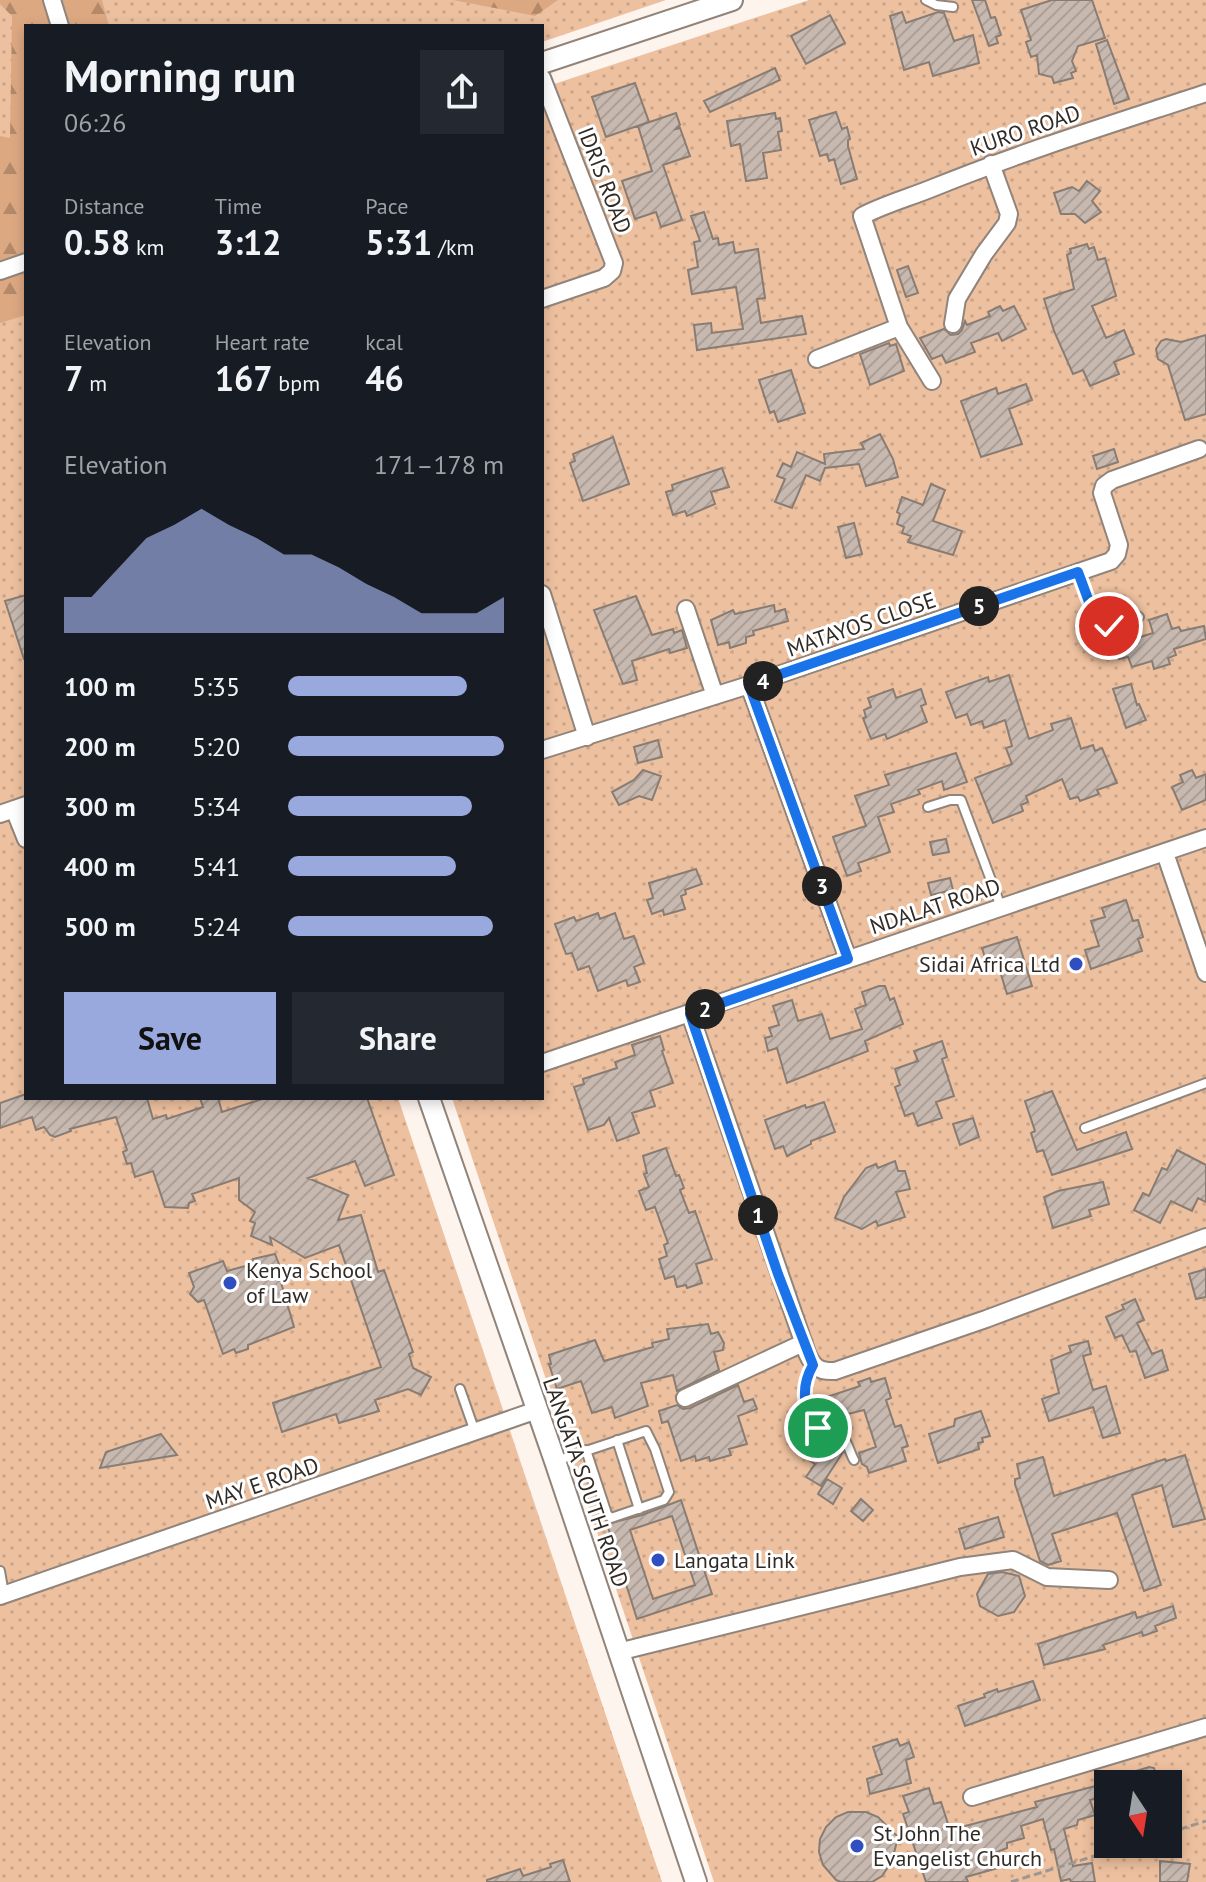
<!DOCTYPE html>
<html lang="en">
<head>
<meta charset="utf-8">
<style>
  body { margin:0; font-family:"PT Sans",sans-serif; background:#242831; color:#f1f3f6; height:100vh; display:flex; flex-direction:column; font-size:30px; white-space:nowrap }
  * { box-sizing:border-box; margin:0 }
  p { font-size:26px; color:#9ea1a6 }
  .icon { flex:none; width:44px; height:44px; fill:none; stroke:currentColor; stroke-width:2; stroke-linecap:round; stroke-linejoin:round }
  .map { position:relative; flex:1; overflow:hidden }
  .panel { position:absolute; left:24px; top:24px; width:520px; height:1076px; display:flex; flex-direction:column; background:#171b24; border-radius:0px; box-shadow:0 4px 12px #0003 }
  .panel>* { flex:none }
  .needle { width:52px; rotate:168deg }
  .fabs { position:absolute; left:1094px; top:1770px; display:grid; gap:16px }
  .fabs a { display:grid; place-items:center; width:88px; height:88px; border-radius:0px; background:#171b24; box-shadow:0 4px 12px #0003; font-size:40px }
  .pin { position:absolute; display:grid; place-items:center; width:68px; height:68px; color:#fff; margin:-34px; border:4px solid #fff; border-radius:50%; box-shadow:0 2px 8px #0007 }
  .km { position:absolute; width:40px; height:40px; margin:-20px; border-radius:50%; background:#222; color:#fff; font-size:22px; line-height:40px; text-align:center }
  .round { display:grid; place-items:center; flex:none; width:84px; height:84px; border-radius:0px; background:#242831 }
  .summary { display:flex; align-items:center; justify-content:space-between; height:136px; padding:0 40px }
  h1 { font-size:44px; font-weight:800; line-height:60px }
  .figures { display:grid; grid-template-columns:repeat(3,1fr); gap:12px; height:136px; padding:8px 40px }
  .figures div { display:grid; align-content:center }
  .figures b { font-size:34px; font-weight:800 }
  .figures small { font-size:22px; font-weight:400 }
  .figures p { font-size:22px }
  .chart { height:224px; padding:16px 40px }
  .chart p { display:flex; justify-content:space-between }
  .chart svg { width:100%; height:144px; margin-top:8px; fill:#9aa9dd; opacity:.7 }
  .cta { display:flex; gap:16px; margin-top:auto; padding:16px 40px }
  .cta a { flex:1; height:92px; border-radius:0px; background:#9aa9dd; color:#111; font-size:32px; font-weight:800; line-height:92px; text-align:center }
  .cta a+a { background:#242831; color:#f1f3f6 }
  ul { padding:0 40px; list-style:none; font-size:26px }
  li { display:grid; grid-template-columns:128px 96px 1fr; align-items:center; height:60px }
  li i { height:20px; border-radius:10px; background:#9aa9dd }
  .map>svg:first-child { display:block }
</style>
</head>
<body>
<div class="map">
<svg width="1206" height="1882" viewBox="0 0 1206 1882">
  <defs>
    <pattern id="grass-dots" width="8" height="8" patternUnits="userSpaceOnUse" patternTransform="scale(2)"><rect width="8" height="8" fill="#edc09f"/><path d="M2 2h.1M6 6h.1" fill="none" stroke="#cca589" stroke-width="1.8" stroke-linecap="round"/></pattern>
    <pattern id="forest-firs" width="22" height="20" patternUnits="userSpaceOnUse" patternTransform="scale(2)"><rect width="22" height="20" fill="#dca882"/><path d="M5 1l3.5 6h-7zM16 11l3.5 6h-7z" fill="#b3896a"/></pattern>
    <pattern id="building-hatch" width="6" height="6" patternUnits="userSpaceOnUse" patternTransform="scale(2)"><rect width="6" height="6" fill="#c7b9af"/><path d="M-1 1l2-2M0 6l6-6M5 7l2-2" fill="none" stroke="#ab9f97"/></pattern>
  </defs>
  <rect width="100%" height="100%" fill="#fdf4ed"/>
  <path fill="url(#grass-dots)" fill-rule="evenodd" d="M0 0H666L542 42V26H26V1098H398L662 1882H0Z
    M809 0H1206V1882H714L452 1098H542V88ZM1108 1784H1168V1844H1108Z"/>
  <path fill="url(#forest-firs)" d="M0 0H102L109 26H26V315L0 323V136L10 138 12 16 0 4Z
    M453 0H558L535 16Z"/>
  <path fill="url(#building-hatch)" stroke="#897c73" stroke-width="2" fill-rule="evenodd" d="M972 0H985L991 18 995 17 1001 35 996 37 998 43 989 46Z
    M1052 0H1092L1105 38 1078 46 1072 61 1076 71 1071 73 1073 78 1054 83 1052 77 1039 74 1037 55 1031 57 1026 42 1031 40 1021 10Z
    M902 12 906 23 938 12 944 13 954 41 973 35 979 63 933 76 929 62 904 70 890 16Z
    M830 15 845 43 806 64 791 36Z
    M1107 40 1129 99 1114 104 1096 44Z
    M775 68 780 80 710 112 704 101Z
    M635 83 649 122 606 137 592 97Z
    M836 112 842 129 847 127 850 139 848 140V146L857 179 841 184 834 159 829 161 827 154 820 156 809 120Z
    M676 113 680 125 676 129 680 128 690 156 663 165 682 220 661 227 656 212 635 219 622 181 652 171 638 126Z
    M775 113 776 119 780 118 782 131 778 132 781 150 763 153 767 178 746 181 740 144 731 146 727 121Z
    M1087 181 1100 191 1092 201 1101 212 1085 223 1075 214H1061L1054 193 1072 187 1079 191Z
    M704 212 713 239 718 238 719 245 733 242 735 253 758 249 765 298 757 299 761 323 802 316 806 334 697 350 694 325 711 323 712 333 743 329 736 287 692 294 688 270 698 267 694 242 700 241 691 216Z
    M1087 244 1089 249 1094 247 1098 260 1105 258 1116 296 1092 306 1106 338 1124 330 1134 354 1114 362 1119 374 1090 386 1083 370 1073 374 1054 331 1044 299 1074 289 1067 255 1071 253 1070 249Z
    M908 266 918 293 906 297 897 270Z
    M1000 306 1003 311 1014 306 1026 329 1002 341 998 333 971 343 975 352 946 363 942 355 932 359 920 338 944 329 951 335 958 334 962 330 965 321 967 325 990 316 988 312Z
    M1206 335V414L1185 420 1168 365 1158 359 1156 349 1161 341 1166 339 1181 342Z
    M889 343 890 346 896 344 904 371 870 385 860 354Z
    M791 370 805 413 778 422 774 411 770 413 759 380Z
    M1026 384 1032 400 1009 409 1022 444 981 457 961 401 996 388 998 394Z
    M880 434 893 459 898 477 866 486 859 464 825 468 820 481 806 475 792 508 775 502 785 479 777 476 783 463 791 467 797 452 825 464 824 454 864 449 861 443Z
    M613 437 629 484 583 501 570 463 575 461 573 454Z
    M1114 449 1118 462 1097 469 1093 456Z
    M722 468 729 487 711 492 715 504 687 516 685 511 673 515 666 492 673 490 672 485Z
    M931 484 945 490 933 521 962 531 953 555 908 542 911 536 902 533 904 527 897 524 900 514 897 512 902 497 923 505Z
    M854 523 862 554 846 558 838 527Z
    M26 595V659H24L5 601Z
    M636 596 652 635 673 629 674 633 682 630 687 648 670 653 669 649 632 661 637 680 623 684 594 610Z
    M774 605 775 612 785 609 788 621 753 631 754 635 746 637V643L730 648 729 642 718 645 711 620 733 610 735 614Z
    M1167 614 1172 629 1179 627 1181 631 1204 626 1206 639 1174 649 1176 655 1168 658 1170 664 1154 669 1152 661 1132 667 1128 657 1119 659 1115 645 1153 633 1149 620Z
    M1009 675 1029 739 1053 730 1051 724 1071 718 1081 749 1093 745 1095 751 1102 748 1117 783 1097 790 1099 794 1080 801 1078 797 1070 799 1062 779 1026 796 1028 802 1021 805 1023 811 993 823 975 778 1012 764 1006 748 1012 746 1005 720 984 728 982 721 971 725 967 714 956 718 946 692 988 677 989 682Z
    M1131 684 1137 705 1139 704 1146 720 1126 728 1113 689Z
    M893 689 896 698 921 689 926 704 921 706 927 722 887 739 885 734 871 739 863 718 866 717 864 710 871 707 868 698Z
    M658 740 662 757 638 763 634 747Z
    M956 753 967 782 944 790 942 781 918 790 920 794 891 804 894 812 878 817 890 852 858 863 861 871 847 876 833 837 866 826 855 796 889 785 885 775Z
    M643 770 661 776 652 800 639 796 619 805 612 792 634 780Z
    M1192 770 1196 778 1206 774V800L1182 810 1172 787 1183 782 1180 775Z
    M946 839 949 852 933 855 930 842Z
    M696 869 702 884 685 890 686 894 681 896 685 909 664 915 663 910 652 914 647 900 653 898 649 883Z
    M950 878 953 890 931 895 928 883Z
    M1126 900 1133 921 1138 920 1143 937 1138 939 1142 951 1091 969 1085 950 1099 946 1091 921 1105 917 1102 908Z
    M598 913 600 919 615 913 624 939 634 936 644 963 634 967 640 982 628 986 626 980 598 991 589 966 578 970 572 953 566 954 555 924 574 917 576 921Z
    M1017 937 1032 986 1007 994 996 958 986 961 982 948Z
    M879 986H885L890 1000 894 998 903 1024 865 1041 868 1051 787 1083 777 1048 768 1051 765 1038 772 1036 769 1028 779 1025 773 1006 792 1000 798 1021 822 1014 830 1039 862 1029 855 1009 866 1005 862 992Z
    M660 1036 664 1050 662 1051 673 1083 650 1091 655 1106 632 1113 639 1133 617 1141 609 1118 604 1125 588 1130 574 1087 584 1084 583 1079 617 1068 615 1062 635 1055 632 1045Z
    M942 1041 947 1057 942 1059 954 1096 936 1102 942 1118 918 1126 913 1113 905 1116 895 1087 900 1085 895 1069 918 1061 914 1051Z
    M1052 1091 1077 1150 1126 1132 1132 1149 1052 1175 1043 1150 1037 1152 1031 1133 1035 1131 1025 1101Z
    M26 1094V1098H147L153 1119 166 1115 167 1119 203 1107 200 1098H218L222 1112 265 1098H367L394 1175 365 1186 355 1161 308 1178 348 1195 338 1220 361 1215 378 1272 384 1270 413 1352 409 1354 413 1368 431 1377 421 1395 408 1389 375 1400 379 1411 339 1423 336 1414 282 1432 273 1403 381 1367 339 1245 305 1258 270 1237 272 1245 251 1236 255 1223 250 1221 255 1212 239 1200V1178L192 1194 195 1201 189 1203 188 1208 165 1207 153 1171 135 1177 131 1163 127 1164 123 1152 127 1150 116 1117 70 1129 71 1131 55 1137 50 1135 44 1127 36 1130 32 1117 0 1128V1103Z
    M824 1102 835 1132 811 1141V1144L787 1156 783 1146 775 1149 765 1120 805 1105 806 1108Z
    M973 1118 979 1137 960 1145 953 1124Z
    M666 1148 676 1176 679 1175 684 1188 680 1190 689 1213 695 1211 712 1259 696 1264 702 1283 687 1288 686 1285 677 1287 674 1276 665 1279 659 1259 667 1256 664 1245 668 1243 655 1207 646 1210 639 1191 649 1187 644 1174 647 1173 643 1156Z
    M1177 1150 1206 1165V1202L1198 1198 1192 1211 1171 1201 1160 1223 1134 1210 1143 1193 1149 1196 1162 1168 1167 1170Z
    M895 1161 898 1171H905L910 1189 896 1192 905 1217 878 1226 876 1221 862 1229 835 1218 844 1197 866 1168 876 1164 878 1168Z
    M1103 1182 1109 1204 1089 1210 1091 1216 1053 1228 1044 1197 1058 1191Z
    M275 1254 284 1277 280 1279 294 1327 248 1345V1349L236 1353 234 1349 223 1354 204 1300 198 1302 190 1294 194 1287 189 1273 223 1261 227 1271 253 1264V1259Z
    M1206 1269V1297L1196 1299 1189 1274Z
    M1135 1299 1144 1320 1137 1323 1152 1354 1162 1350 1168 1370 1145 1378 1136 1351 1130 1352 1122 1335 1115 1338 1106 1317 1124 1309 1122 1305Z
    M708 1324 711 1334 718 1332 724 1343 723 1350 714 1352 719 1370 677 1391 673 1375 641 1383 648 1406 615 1418 612 1407 592 1413 581 1381 557 1389 549 1364H551L549 1355 595 1340 604 1361 653 1347 652 1343 669 1339 667 1329Z
    M1088 1341 1091 1354 1083 1356 1093 1390 1106 1386 1120 1433 1103 1438 1093 1407 1049 1421 1042 1399 1059 1393 1051 1360 1071 1352 1069 1346Z
    M870 1378 871 1382 885 1378 891 1398 886 1400 895 1427 901 1425 908 1446 902 1448 906 1461 869 1473 867 1467 862 1464 859 1453 876 1447 864 1410 824 1420 818 1400 860 1386 858 1382Z
    M738 1385 744 1402 753 1399 757 1409 738 1416 747 1444 729 1449 731 1455 710 1461 709 1457 696 1461 695 1456 681 1461 668 1421 662 1423 659 1411 677 1405 683 1409 690 1408Z
    M981 1411 990 1436 982 1438 983 1442 978 1443 979 1449 938 1463 929 1434 954 1426 955 1419Z
    M161 1434 177 1455 100 1468 106 1452Z
    M822 1438 843 1452 821 1486 806 1477 815 1464 809 1460Z
    M1185 1455 1205 1519 1173 1527 1162 1485 1132 1495 1161 1585 1144 1591 1117 1513 1052 1534 1061 1561 1048 1565 1040 1561 1015 1484V1479L1020 1478 1017 1464 1043 1457 1054 1496 1165 1459 1166 1461Z
    M827 1479 842 1488 833 1504 818 1494Z
    M861 1499 873 1510 863 1521 851 1511Z
    M681 1500 712 1594 637 1619 607 1524 642 1515ZM672 1516 695 1585 653 1599 630 1530Z
    M998 1517 1004 1537 965 1549 959 1529Z
    M1002 1572 1019 1576 1025 1596 1014 1612 998 1616 980 1606 977 1594 988 1574Z
    M1173 1606 1176 1618 1155 1626 1157 1631 1143 1636 1142 1632 1103 1645 1105 1649 1044 1665 1038 1644 1135 1612 1137 1618Z
    M1033 1681 1040 1700 965 1726 958 1706 985 1697 984 1694 997 1689 998 1692Z
    M897 1739 900 1746 909 1742 914 1757 906 1760 911 1783 870 1794 867 1779 882 1774 873 1747Z
    M1149 1767 1154 1768 1159 1784H1108V1796L1090 1800 1095 1815 1078 1820 1077 1825 1064 1829 1073 1866 1092 1863 1095 1882H1071L1070 1879 1061 1881 1054 1849 1051 1850 1043 1819 1021 1826 1024 1838 1007 1843V1848L994 1853 998 1868 966 1877 968 1882H926L903 1814 909 1812 903 1796 929 1788 934 1804 941 1802 950 1830 1037 1807 1035 1802 1107 1783V1780Z
    M848 1812H866L878 1817 898 1837 892 1861 882 1876 872 1882H841L836 1880 823 1865 819 1852 820 1839 826 1827 836 1817Z
    M563 1860 570 1882H487V1880L520 1869 523 1876 551 1867 550 1864Z
    M1160 1861 1190 1864 1187 1882H1160Z"/>
  <g fill="none" stroke-linecap="round" stroke-linejoin="round">
    <g stroke="#91847a" stroke-width="12">
      <path id="service" d="M926 0 936 5 953 7
        M1078 573 1098 624 1109 626 1139 617
        M928 807 950 800H961L1001 907
        M1085 1128 1206 1083
        M813 1365C802 1384 799 1418 822 1430 830 1434 840 1435 846 1442 849 1447 851 1455 854 1460
        M460 1389 475 1432
        M617 1440 639 1509
        M556 1461 646 1431 655 1449 669 1492 664 1500 611 1518 607 1514 586 1450
        M0 1571 4 1594"/>
    </g>
    <g stroke="#91847a" stroke-width="20">
      <path id="minor" d="M52 0 60 26
        M542 78 614 263 612 271 604 278 542 299
        M0 271 26 262
        M953 324 957 299 984 254 1007 223 1009 214 991 164
        M817 359 899 327
        M932 381 899 327 862 216C885 204 911 197 935 187 1024 151 1115 123 1206 93
        M542 594 587 737
        M686 609 715 696
        M749 685 848 959
        M542 750 749 685 1111 561 1117 554 1119 545 1102 493 1104 486 1112 480 1199 449
        M14 809 26 839
        M0 814 26 805
        M1165 853 1206 973
        M690 1014 807 1353C813 1367 819 1372 835 1371L986 1319 1206 1237
        M542 1063 1206 838
        M685 1398 803 1343
        M0 1596 537 1410
        M618 1652 960 1567 1013 1560 1047 1577 1109 1580
        M972 1797 1206 1727"/>
    </g>
    <g stroke="#91847a" stroke-width="24">
      <path id="tertiary" d="M542 63 732 0
        M429 1098 555 1461 696 1882"/>
    </g>
    <path stroke="#9e9791" stroke-width="3" stroke-dasharray="8 4" stroke-linecap="butt" d="M1168 1833 1206 1821
      M1011 1882 1133 1844"/>
    <use href="#service" stroke="#fff" stroke-width="8"/>
    <use href="#minor" stroke="#fff" stroke-width="16"/>
    <use href="#tertiary" stroke="#fff" stroke-width="20"/>
  </g>
  <g fill="none" stroke-linecap="round" stroke-linejoin="round">
    <g stroke="#fff" stroke-width="16">
      <path id="route" d="M818 1428C802 1409 801 1386 813 1365L778 1274 690 1014 848 959 749 685 1078 572 1095 618 1098 624 1109 626"/>
    </g>
    <use href="#route" stroke="#1a73e8" stroke-width="10"/>
  </g>
  <g fill="#2f4ebf" stroke="#fff" stroke-width="3">
    <circle cx="1076" cy="964" r="8"/>
    <circle cx="230" cy="1283" r="8"/>
    <circle cx="658" cy="1560" r="8"/>
    <circle cx="857" cy="1846" r="8"/>
  </g>
  <g text-anchor="middle" stroke-width="6" stroke-linejoin="round" paint-order="stroke">
    <g font-size="22" fill="#312b27" stroke="#fff">
      <text transform="translate(1025 130) rotate(-19)" y="8">KURO ROAD</text>
      <text transform="translate(605 180) rotate(69)" y="8">IDRIS ROAD</text>
      <text transform="translate(861 624) rotate(-19)" y="8">MATAYOS CLOSE</text>
      <text transform="translate(935 906) rotate(-18)" y="8">NDALAT ROAD</text>
      <text transform="translate(586 1482) rotate(71)" y="8">LANGATA SOUTH ROAD</text>
      <text transform="translate(262 1483) rotate(-19)" y="8">MAY E ROAD</text>
    </g>
    <g font-size="22" fill="#312b27" stroke="#fff" text-anchor="start">
      <text x="1060" y="972" text-anchor="end">Sidai Africa Ltd</text>
      <text x="246" y="1278">Kenya School<tspan x="246" dy="25">of Law</tspan></text>
      <text x="674" y="1568">Langata Link</text>
      <text x="873" y="1841">St John The<tspan x="873" dy="25">Evangelist Church</tspan></text>
    </g>
  </g>
</svg>
<div class="fabs">
<a><svg class="needle" viewBox="-14 -14 28 28"><path d="M0-13l5 13h-10z" fill="#e53935"/><path d="M0 13l5-13h-10z" fill="#9ea1a6"/></svg></a>
</div>
<div class="pin" style="left:818px;top:1428px;background:#1e9e55"><svg class="icon" aria-label="arrive" viewBox="0 0 24 24"><path d="M6 21V4h12l-3 4 3 4H6"/></svg></div>
<div class="pin" style="left:1109px;top:626px;background:#d93025"><svg class="icon" aria-label="check" viewBox="0 0 24 24"><path d="M5 12l5 5 9-10"/></svg></div>
<b class="km" style="left:758px;top:1215px">1</b>
<b class="km" style="left:705px;top:1009px">2</b>
<b class="km" style="left:822px;top:886px">3</b>
<b class="km" style="left:763px;top:681px">4</b>
<b class="km" style="left:979px;top:606px">5</b>
<section class="panel">
<div class="summary"><div><h1>Morning run</h1><p>06:26</p></div><a class="round"><svg class="icon" aria-label="share" viewBox="0 0 24 24"><path d="M12 15V3M7 8l5-5 5 5M5 13v7h14v-7"/></svg></a></div>
<div class="figures">
<div><p>Distance</p><b>0.58<small> km</small></b></div>
<div><p>Time</p><b>3:12</b></div>
<div><p>Pace</p><b>5:31<small> /km</small></b></div>
</div>
<div class="figures">
<div><p>Elevation</p><b>7<small> m</small></b></div>
<div><p>Heart rate</p><b>167<small> bpm</small></b></div>
<div><p>kcal</p><b>46</b></div>
</div>
<div class="chart"><p><span>Elevation</span>171–178 m</p>
<svg viewBox="0 0 160 44" preserveAspectRatio="none"><path d="M0 44V33L10 33L20 24L30 15L40 11L50 6L60 11L70 15L80 20L90 20L100 24L110 29L120 33L130 38L140 38L150 38L160 33V44z"/></svg>
</div>
<ul>
<li><b>100 m</b>5:35<i style="width:83%"></i></li>
<li><b>200 m</b>5:20<i style="width:100%"></i></li>
<li><b>300 m</b>5:34<i style="width:85%"></i></li>
<li><b>400 m</b>5:41<i style="width:78%"></i></li>
<li><b>500 m</b>5:24<i style="width:95%"></i></li>
</ul>
<div class="cta"><a>Save</a><a>Share</a></div>
</section>
</div>
</body>
</html>
